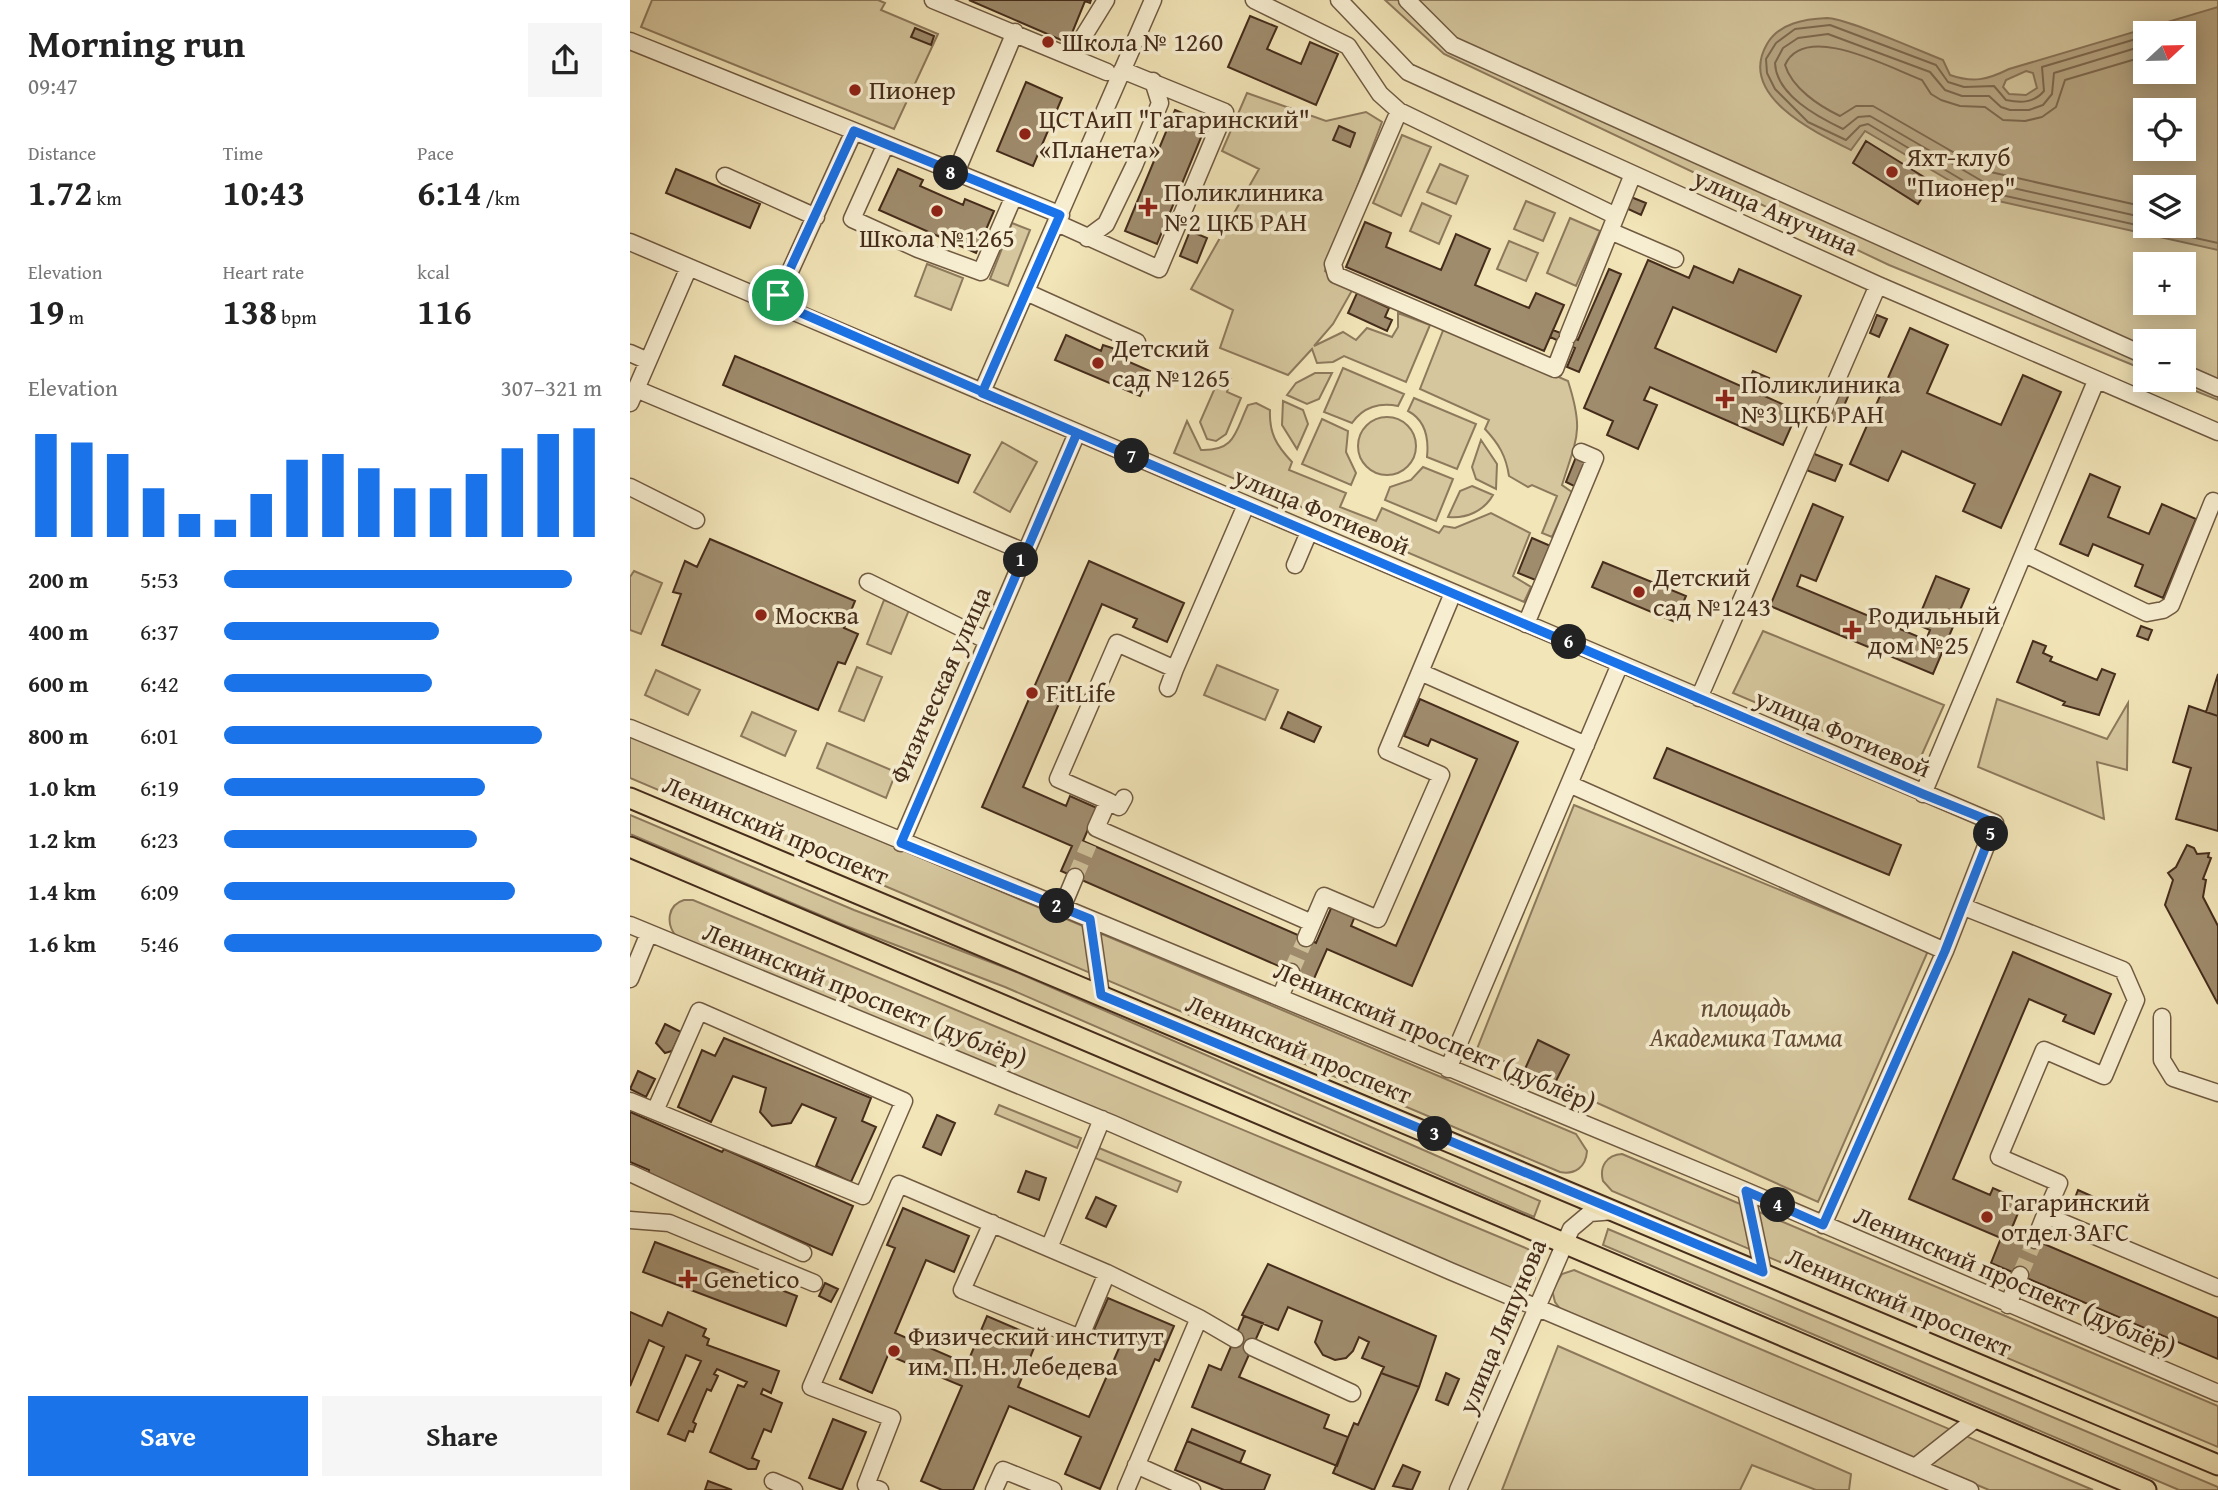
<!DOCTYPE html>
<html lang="en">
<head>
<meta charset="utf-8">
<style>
  body { margin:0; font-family:"Gentium Book Plus",serif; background:#f6f6f6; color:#222; height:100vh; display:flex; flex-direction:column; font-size:26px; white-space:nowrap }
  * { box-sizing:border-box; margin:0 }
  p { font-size:23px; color:#767676 }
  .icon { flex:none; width:38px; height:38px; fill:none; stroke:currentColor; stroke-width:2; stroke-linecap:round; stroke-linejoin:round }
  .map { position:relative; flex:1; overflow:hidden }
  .side { display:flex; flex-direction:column; background:#fff; width:630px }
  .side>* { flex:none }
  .needle { width:46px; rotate:68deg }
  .fabs { position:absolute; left:1503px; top:21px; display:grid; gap:14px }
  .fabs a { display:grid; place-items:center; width:63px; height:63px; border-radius:0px; background:#fff; box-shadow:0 4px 18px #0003; font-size:35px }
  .pin { position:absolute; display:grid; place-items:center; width:60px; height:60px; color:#fff; margin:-30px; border:4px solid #fff; border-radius:50%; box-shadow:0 2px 7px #0007 }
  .km { position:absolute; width:35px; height:35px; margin:-18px; border-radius:50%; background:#222; color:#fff; font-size:19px; line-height:35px; text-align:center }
  .round { display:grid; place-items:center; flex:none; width:74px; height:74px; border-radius:0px; background:#f6f6f6 }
  .overview { display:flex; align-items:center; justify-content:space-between; height:119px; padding:0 28px }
  h1 { font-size:38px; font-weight:600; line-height:52px }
  .stats { display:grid; grid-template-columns:repeat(3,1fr); gap:10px; height:119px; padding:7px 28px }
  .stats div { display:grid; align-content:center }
  .stats b { font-size:35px; font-weight:600 }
  .stats small { font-size:19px; font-weight:400 }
  .stats p { font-size:19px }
  .chart { height:196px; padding:14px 28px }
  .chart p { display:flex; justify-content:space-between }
  .chart svg { width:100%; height:126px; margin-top:7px; stroke:#1a73e8; stroke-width:6 }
  .button { display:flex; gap:14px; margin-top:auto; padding:14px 28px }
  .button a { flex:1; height:80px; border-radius:0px; background:#1a73e8; color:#fff; font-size:28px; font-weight:600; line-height:80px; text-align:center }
  .button a+a { background:#f6f6f6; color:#222 }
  ul { padding:0 28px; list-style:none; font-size:23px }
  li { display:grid; grid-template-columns:112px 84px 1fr; align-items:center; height:52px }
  li i { height:18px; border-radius:9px; background:#1a73e8 }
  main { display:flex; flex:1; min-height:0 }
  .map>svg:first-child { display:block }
</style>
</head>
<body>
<main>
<section class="side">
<div class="overview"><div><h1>Morning run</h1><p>09:47</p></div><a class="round"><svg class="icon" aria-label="share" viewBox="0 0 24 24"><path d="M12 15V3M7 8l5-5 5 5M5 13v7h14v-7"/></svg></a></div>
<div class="stats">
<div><p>Distance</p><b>1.72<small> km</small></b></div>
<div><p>Time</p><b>10:43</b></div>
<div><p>Pace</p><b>6:14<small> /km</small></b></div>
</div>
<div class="stats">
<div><p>Elevation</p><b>19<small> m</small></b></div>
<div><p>Heart rate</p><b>138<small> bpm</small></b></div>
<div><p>kcal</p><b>116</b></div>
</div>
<div class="chart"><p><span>Elevation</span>307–321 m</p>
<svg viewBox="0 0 160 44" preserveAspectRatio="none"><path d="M5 44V8M15 44V11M25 44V15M35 44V27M45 44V36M55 44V38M65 44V29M75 44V17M85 44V15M95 44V20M105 44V27M115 44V27M125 44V22M135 44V13M145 44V8M155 44V6"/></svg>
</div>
<ul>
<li><b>200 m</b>5:53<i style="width:92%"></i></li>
<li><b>400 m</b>6:37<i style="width:57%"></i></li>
<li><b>600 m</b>6:42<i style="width:55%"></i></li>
<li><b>800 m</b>6:01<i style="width:84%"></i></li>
<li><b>1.0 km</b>6:19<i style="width:69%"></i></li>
<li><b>1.2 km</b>6:23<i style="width:67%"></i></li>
<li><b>1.4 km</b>6:09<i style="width:77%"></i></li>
<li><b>1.6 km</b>5:46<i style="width:100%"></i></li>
</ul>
<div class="button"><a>Save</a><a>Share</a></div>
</section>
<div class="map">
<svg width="1588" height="1490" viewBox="0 0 1588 1490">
  <rect width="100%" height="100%" fill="#f2e5b8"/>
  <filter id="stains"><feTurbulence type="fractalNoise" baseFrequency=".00286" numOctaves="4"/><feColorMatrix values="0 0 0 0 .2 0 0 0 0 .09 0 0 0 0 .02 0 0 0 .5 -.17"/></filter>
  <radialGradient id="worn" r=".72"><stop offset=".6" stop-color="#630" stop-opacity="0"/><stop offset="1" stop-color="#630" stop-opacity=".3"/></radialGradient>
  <path fill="#d5c69d" stroke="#8d795c" stroke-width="2" fill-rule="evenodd" d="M22 0H248L255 3 251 10 308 34 264 129 11 27Z
    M755 0H1588V400L1538 380H1554V341H1516L1515 370 1259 265 814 54ZM1516 33H1554V72H1516ZM1516 110H1554V149H1516ZM1516 187H1554V226H1516ZM1516 264H1554V303H1516Z
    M617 93 696 121 736 112 752 122 695 271 724 287 703 324 684 346 713 332 726 340 737 328 762 337 768 327V313L800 325 776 382 714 356 703 362 687 363 682 349 658 375 590 348 603 310 561 289 629 169 592 151Z
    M772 135 801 147 771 216 743 203Z
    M810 164 838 176 826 204 797 192Z
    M896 201 925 213 913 241 884 229Z
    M792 203 821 216 809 244 780 231Z
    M940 218 970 231 946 286 917 273Z
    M382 223 400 230 378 286 360 279Z
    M879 241 908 253 896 281 867 269Z
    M297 264 333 278 321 310 285 296Z
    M814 328 938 381C954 431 947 437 932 485L942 492 922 537 912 533 927 496 902 485 898 487 879 476C876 456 869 444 855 429L859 420 790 389Z
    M713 368 774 394 768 406C750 402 733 407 722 423L694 412Z
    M685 373H702L689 399 677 404 657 395 666 383Z
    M591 374 601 379 597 392 611 398 596 434 586 441 577 439 570 422Z
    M784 398 846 424 827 469 797 457C799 438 795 420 778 411Z
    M653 401 673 410 678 424 667 449 652 425Z
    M626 403 640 410C639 433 646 445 662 462L659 470 716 493 710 507 746 521 752 508 809 533 814 526 825 528 861 513 900 533 883 576 901 587 894 602 544 453 557 421 571 450C606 451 605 432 618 405Z
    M728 446a29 29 0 1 1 58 0a29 29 0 1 1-58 0Z
    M692 419 718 431 716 452 726 473 721 485 672 464Z
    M851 440 867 464 866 489 846 479 842 467Z
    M372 442 407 462 380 512 344 492Z
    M793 467 823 479 806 521 755 500 760 487 781 480Z
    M842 486 863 495C854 511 836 519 818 517L830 491Z
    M4 571 32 583 11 634 0 630V577Z
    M254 600 279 610 261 654 237 644Z
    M1133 631 1314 705 1285 770 1103 693Z
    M587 665 648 690 635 720 574 695Z
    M227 667 252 677 234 721 209 711Z
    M26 670 70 690 58 715 15 695Z
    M1367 699 1477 739 1498 703 1497 770 1467 762 1474 819 1348 767Z
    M122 712 166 731 155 756 111 736Z
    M0 735 946 1134 957 1151C956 1167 945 1175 930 1172L0 778Z
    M197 743 266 772 256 798 187 768Z
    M944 805 1298 951 1188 1202 847 1049Z
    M0 815 224 910 384 971 910 1201 904 1217 375 987 216 926 0 834Z
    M54 900H63L898 1249 908 1263 904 1281 893 1289 881 1290 46 936C36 924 37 905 54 900Z
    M369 1105 451 1138 447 1148 365 1114Z
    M469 1148 551 1182 547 1192 465 1158Z
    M992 1154 1588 1406V1447L982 1191 973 1181C969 1166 977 1155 992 1154Z
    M978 1229 1588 1487V1490H1549L973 1245Z
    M944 1270 1463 1490H1359L931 1310 925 1302 922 1290 932 1274Z
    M928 1346 1221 1474 1219 1490H1186L1122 1465 1110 1490H872Z"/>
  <path fill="#b7a683" stroke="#897559" stroke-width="2" fill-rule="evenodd" d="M1588 7V250L1346 196 1235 131 1221 150C1184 132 1107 95 1137 44 1149 23 1175 19 1197 18 1216 18 1290 51 1313 60L1320 75C1343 83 1357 80 1379 69ZM1516 33H1554V72H1516ZM1396 71 1403 73 1407 88 1396 95 1379 94 1373 87 1376 80ZM1516 110H1554V149H1516ZM1516 187H1554V226H1516Z"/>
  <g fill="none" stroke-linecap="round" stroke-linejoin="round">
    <path stroke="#7e694f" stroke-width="2" d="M1516 36 1412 67 1414 91C1404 103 1391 103 1376 100L1364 86 1334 87 1318 82 1306 65 1200 25 1165 29 1146 43 1136 59 1137 73 1145 89 1178 122 1216 140 1230 126 1238 124 1349 190 1588 243
      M1516 45 1424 73 1422 94 1413 105 1399 110H1380L1371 107 1359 96H1332L1315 90 1300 72 1198 34 1168 38 1153 48 1145 63C1146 95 1188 117 1213 129L1228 117 1240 116 1352 181 1516 218
      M1516 56 1435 80 1426 107 1412 117 1395 121 1373 120 1355 107 1330 106 1311 100 1301 94 1292 80C1260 68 1175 21 1155 65 1162 88 1189 106 1210 116L1226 106H1243L1356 171 1516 207"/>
  </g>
  <path fill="#9f8c6d" stroke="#452c1b" stroke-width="2" d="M339 0H461L460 3 455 1 438 43Z
    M620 16 647 27 637 49 671 64 680 42 708 54 686 105 598 67Z
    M285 28 304 36 301 45 281 37Z
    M396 82 432 98 403 166 367 151Z
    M545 110 577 123 527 244 495 231Z
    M709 126 725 133 720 147 703 140Z
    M1236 141 1302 182 1288 204 1223 163Z
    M46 169 130 204 120 228 36 193Z
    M268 169 293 180 290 186 333 205 335 199 364 211 346 253 249 210Z
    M1001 197 1016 203 1011 215 996 208Z
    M735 222 761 233 756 247 811 270 826 234 860 249 845 285 899 308 906 293 934 305 914 351 716 267Z
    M560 231 577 238 567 263 550 256Z
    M1018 260 1059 278 1064 266 1103 283 1109 269 1171 296 1146 352 1043 307 1025 348 1115 388 1123 371 1139 378 1132 395 1168 411 1153 445 1020 387 1014 400 1027 405 1008 449 977 435 983 421 954 408Z
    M979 269 991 274 949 372 937 367 945 348 920 337 923 330 948 340Z
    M727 293 759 308 755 317 762 320 757 331 718 313Z
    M1247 315 1257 319 1249 337 1240 333Z
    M1280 328 1318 345 1297 393 1371 425 1393 375 1431 392 1371 528 1333 511 1345 484 1272 451 1258 481 1220 464Z
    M436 335 471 351 473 345 482 348 492 352 490 358 520 371 510 396 425 360Z
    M105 356 340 455 328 483 93 385Z
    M1211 387 1220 392 1207 422 1197 418Z
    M1177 451 1212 465 1205 481 1171 468Z
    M946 457 959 462 948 488 936 482Z
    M1460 474 1490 487 1478 517 1519 534 1532 504 1566 519 1533 598 1505 586 1513 565 1463 544 1458 556 1430 544Z
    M1183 504 1213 517 1186 581 1171 575 1167 586 1296 640 1300 630 1286 624 1306 576 1339 589 1303 674 1140 606Z
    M902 538 923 547 908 581 888 573Z
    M80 539 225 601 214 628 228 634 215 664 208 662 188 710 32 645 51 594 43 592 55 561 67 567Z
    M459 561 554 603 537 642 503 627 507 619 472 604 393 787 436 806 440 796 467 808 453 841 686 943 702 906 725 916 721 926 766 946 847 759 801 739 798 746 774 736 790 699 888 742 782 986 697 949 683 981 431 871 442 846 352 807Z
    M973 562 1056 596 1045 622 962 587Z
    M1511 626 1522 630 1518 640 1507 636Z
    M1403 641 1416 646 1413 653 1422 657 1420 661 1467 680 1472 669 1485 674 1469 715 1433 705 1435 702 1387 682Z
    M1588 674V716L1576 712Z
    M1559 706 1588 716V831L1546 819 1561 768 1543 762Z
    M658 712 691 727 684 742 651 728Z
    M1037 748 1271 845 1259 875 1024 778Z
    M1557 845 1564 848 1567 854 1579 853 1578 857 1581 858 1573 879 1576 880 1573 897 1588 926V1004L1535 905 1543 880 1538 873 1546 867Z
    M1383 952 1481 994 1464 1034 1433 1021 1436 1015 1399 999 1323 1179 1360 1195 1363 1188 1393 1201 1381 1230 1588 1318V1359L1361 1263 1371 1238 1279 1199Z
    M35 1024 51 1032 42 1051 35 1053 26 1043Z
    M94 1038 241 1098 232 1121 246 1127 221 1182 186 1166 206 1118 172 1104 161 1123 142 1126 130 1112 136 1088 103 1076 81 1122 48 1107 72 1050 85 1056Z
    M908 1040 939 1055 925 1083 895 1069Z
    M8 1071 25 1079 16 1097 0 1089Z
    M0 1112 92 1152 94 1149 223 1206 202 1255 18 1174 19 1170 0 1162Z
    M307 1115 325 1123 311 1155 293 1147Z
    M396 1171 416 1178 409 1200 388 1192Z
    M1448 1190 1466 1198 1461 1211 1443 1203Z
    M466 1197 486 1206 476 1227 456 1218Z
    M273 1208 339 1236 324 1272 296 1260 265 1333 337 1364 357 1316 408 1338 388 1387 459 1417 490 1346 462 1334 478 1298 544 1326 529 1361 525 1359 470 1489 435 1474 451 1437 379 1406 343 1490H312L291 1481 332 1386 258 1355 242 1393 210 1379 265 1248 257 1245Z
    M25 1242 167 1296 156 1326 13 1272Z
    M638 1264 806 1336 789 1387 751 1373 754 1367 732 1358 739 1342 729 1337 723 1351 716 1358 705 1360 693 1355 685 1342 692 1321 658 1307 648 1330 612 1315Z
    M195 1283 208 1289 201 1302 189 1296Z
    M0 1312 32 1326 38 1312 76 1329 73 1336 79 1339 77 1345 149 1371 141 1393 133 1389 131 1394 152 1403 141 1432 134 1429 122 1458 129 1461 126 1469H118L80 1452 108 1385 114 1387 117 1382 87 1369 84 1374 88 1376 81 1391 77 1389 63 1422 66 1424 63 1432 59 1431 55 1441 38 1434 71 1361 56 1355 28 1421 7 1412 34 1347 19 1340 0 1386Z
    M614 1316 633 1323 609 1377 699 1415 694 1428 718 1437 707 1466 562 1407 579 1365 591 1370Z
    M751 1373 789 1387 744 1490 703 1473 724 1423 728 1425Z
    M816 1373 829 1379 818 1405 806 1400Z
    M203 1419 236 1432 212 1490 179 1478Z
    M562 1429 615 1451 610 1463 557 1441Z
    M557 1441 640 1475 634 1490H594L545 1470Z
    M773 1465 790 1472 782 1490 763 1486Z
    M78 1481 102 1490H75Z"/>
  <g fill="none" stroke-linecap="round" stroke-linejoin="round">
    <path stroke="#cfc099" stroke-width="16" stroke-dasharray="16 8" stroke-linecap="butt" d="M445 877 459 844
      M661 972 676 938
      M1390 1275 1405 1240"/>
    <g stroke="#705a42" stroke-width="19">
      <path id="minor" d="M303 0 477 72
        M624 0 718 46 750 94 769 111
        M709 0 778 72 1248 285 1588 432
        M777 0 822 45 1516 356
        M0 41 224 131 146 302
        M442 55 476 0
        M224 131 431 215
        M255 146 222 219 288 249 351 272 384 196
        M325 175 385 32
        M95 176 186 217
        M427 223 529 269 595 112 492 70
        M980 231 1045 259
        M457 238 476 224 504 166 530 103 523 81
        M0 242 1365 823 1315 951 1193 1225
        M396 292 507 342
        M938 336 986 216
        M935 343 925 369 706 275 703 264 769 111 986 216 1003 174
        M0 353 18 361
        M1554 373 1588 388
        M6 389 395 552
        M352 392 523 0
        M0 403 59 267
        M0 487 66 520
        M616 505 545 669 487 643 428 779 478 801 466 828 682 923
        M1395 554 1517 613 1533 610 1541 605 1583 501
        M665 565 679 532
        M238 582 356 640
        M896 624 965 458 951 452
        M790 672 823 593
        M538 688 545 669
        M1069 698 1248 285
        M0 728 1116 1191 1588 1393
        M939 784 1315 951
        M1293 794 1466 381
        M478 801 489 807 494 798
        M271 843 447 433
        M1334 907 1493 970 1506 1000 1474 1076 1414 1050 1369 1157 1429 1183 1415 1215 1588 1288
        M432 908 445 877
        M460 919 471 995
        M0 925 483 1124 820 1271 1340 1490
        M676 938 694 896 748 919 811 775 757 751 790 672 956 745
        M0 979 19 933
        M650 997 661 972
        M1532 1017V1060L1543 1078 1588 1093
        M818 1069 990 664
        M0 1101 233 1196 274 1101 69 1011 25 1111
        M0 1173 173 1253
        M1116 1191 1133 1272
        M0 1220 39 1223 184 1283
        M362 1223 332 1290 450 1338 477 1273
        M1405 1240 1415 1215
        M419 1248 472 1119
        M1378 1305 1390 1275
        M569 1318 605 1339
        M622 1347 722 1393
        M506 1465 562 1490
        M1285 1467 1347 1418
        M143 1481 164 1490
        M250 1490 236 1485 262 1418 181 1387 269 1184 477 1273 569 1318 496 1490
        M364 1490 373 1470 423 1490
        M828 1490 941 1229 960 1213 984 1211"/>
    </g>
    <g stroke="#452c1b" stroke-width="23">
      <path id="major" d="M0 798 1588 1465
        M0 847 1516 1490"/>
    </g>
    <use href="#minor" stroke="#f7eed1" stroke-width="16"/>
    <use href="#major" stroke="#f2e5b8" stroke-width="19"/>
  </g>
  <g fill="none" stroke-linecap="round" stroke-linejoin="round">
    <g stroke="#fff" stroke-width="14">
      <path id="route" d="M148 295 146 302 447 433 271 843 460 919 471 995 1133 1272 1116 1191 1193 1225 1315 951 1365 823 1293 794 379 404 352 393 430 215 224 131 148 295"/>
    </g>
    <use href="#route" stroke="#1a73e8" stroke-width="9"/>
  </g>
  <g fill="#8f2418" stroke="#f7eed1" stroke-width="2.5">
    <circle cx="418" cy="42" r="7"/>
    <circle cx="225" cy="90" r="7"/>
    <circle cx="395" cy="134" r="7"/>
    <circle cx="1262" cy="172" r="7"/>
    <path d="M514.5 196.5h7v7h7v7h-7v7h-7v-7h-7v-7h7z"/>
    <circle cx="307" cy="211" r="7"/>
    <circle cx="468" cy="363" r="7"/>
    <path d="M1091.5 388.5h7v7h7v7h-7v7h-7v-7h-7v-7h7z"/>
    <circle cx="1009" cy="592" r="7"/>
    <circle cx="131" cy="615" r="7"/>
    <path d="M1218.5 619.5h7v7h7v7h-7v7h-7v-7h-7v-7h7z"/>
    <circle cx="402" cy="693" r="7"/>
    <circle cx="1357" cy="1217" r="7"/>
    <path d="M54.5 1268.5h7v7h7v7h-7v7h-7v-7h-7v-7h7z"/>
    <circle cx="264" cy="1351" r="7"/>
  </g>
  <g text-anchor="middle" stroke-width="7" stroke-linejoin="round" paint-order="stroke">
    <g font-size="26" fill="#452c1b" stroke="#f7eed1" text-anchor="start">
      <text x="432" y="51">Школа № 1260</text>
      <text x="239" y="99">Пионер</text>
      <text x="409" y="128">ЦСТАиП "Гагаринский"<tspan x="409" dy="30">«Планета»</tspan></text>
      <text x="1276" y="166">Яхт-клуб<tspan x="1276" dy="30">"Пионер"</tspan></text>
      <text x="534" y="201">Поликлиника<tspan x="534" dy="30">№2 ЦКБ РАН</tspan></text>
      <text x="307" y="247" text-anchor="middle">Школа №1265</text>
      <text x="482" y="357">Детский<tspan x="482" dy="30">сад №1265</tspan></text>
      <text x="1111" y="393">Поликлиника<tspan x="1111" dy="30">№3 ЦКБ РАН</tspan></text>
      <text x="1023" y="586">Детский<tspan x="1023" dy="30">сад №1243</tspan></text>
      <text x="145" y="624">Москва</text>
      <text x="1238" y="624">Родильный<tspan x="1238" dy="30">дом №25</tspan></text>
      <text x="416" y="702">FitLife</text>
      <text x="1371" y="1211">Гагаринский<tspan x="1371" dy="30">отдел ЗАГС</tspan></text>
      <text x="74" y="1288">Genetico</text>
      <text x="278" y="1345">Физический институт<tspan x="278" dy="30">им. П. Н. Лебедева</tspan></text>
    </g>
    <g font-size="26" fill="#452c1b" stroke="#f7eed1">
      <text transform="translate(1146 212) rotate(24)" y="9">улица Анучина</text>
      <text transform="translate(692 511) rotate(23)" y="9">улица Фотиевой</text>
      <text transform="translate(310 685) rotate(-66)" y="9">Физическая улица</text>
      <text transform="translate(1213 733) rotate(23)" y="9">улица Фотиевой</text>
      <text transform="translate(146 830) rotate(23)" y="9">Ленинский проспект</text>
      <text transform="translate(235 995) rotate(22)" y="9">Ленинский проспект (дублёр)</text>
      <text transform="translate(805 1036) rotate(23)" y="9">Ленинский проспект (дублёр)</text>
      <text transform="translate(669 1049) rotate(23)" y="9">Ленинский проспект</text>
      <text transform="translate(1385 1281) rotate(23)" y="9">Ленинский проспект (дублёр)</text>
      <text transform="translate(1269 1302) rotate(23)" y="9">Ленинский проспект</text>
      <text transform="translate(872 1326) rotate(-67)" y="9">улица Ляпунова</text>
    </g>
    <g font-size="26" font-style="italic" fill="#624b35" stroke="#f7eed1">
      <text x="1116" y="1016">площадь<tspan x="1116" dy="30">Академика Тамма</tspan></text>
    </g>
  </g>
  <rect width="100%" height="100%" filter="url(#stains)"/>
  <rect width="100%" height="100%" fill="url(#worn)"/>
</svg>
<div class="fabs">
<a><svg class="needle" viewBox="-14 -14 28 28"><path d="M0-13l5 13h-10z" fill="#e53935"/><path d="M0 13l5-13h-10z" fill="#767676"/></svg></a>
<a><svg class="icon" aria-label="locate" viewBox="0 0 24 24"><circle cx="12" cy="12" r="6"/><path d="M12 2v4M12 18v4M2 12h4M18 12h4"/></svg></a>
<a><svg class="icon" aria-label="layers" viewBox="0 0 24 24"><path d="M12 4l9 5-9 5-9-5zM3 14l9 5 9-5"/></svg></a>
<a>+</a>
<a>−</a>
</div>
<div class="pin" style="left:148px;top:295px;background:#1e9e55"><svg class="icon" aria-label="arrive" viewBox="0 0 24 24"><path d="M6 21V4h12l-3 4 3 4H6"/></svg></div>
<b class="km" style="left:391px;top:560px">1</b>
<b class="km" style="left:427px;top:906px">2</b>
<b class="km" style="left:805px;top:1134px">3</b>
<b class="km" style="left:1148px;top:1205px">4</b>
<b class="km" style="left:1361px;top:834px">5</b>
<b class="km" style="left:939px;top:642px">6</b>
<b class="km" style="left:502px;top:456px">7</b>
<b class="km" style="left:321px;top:173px">8</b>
</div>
</main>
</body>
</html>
